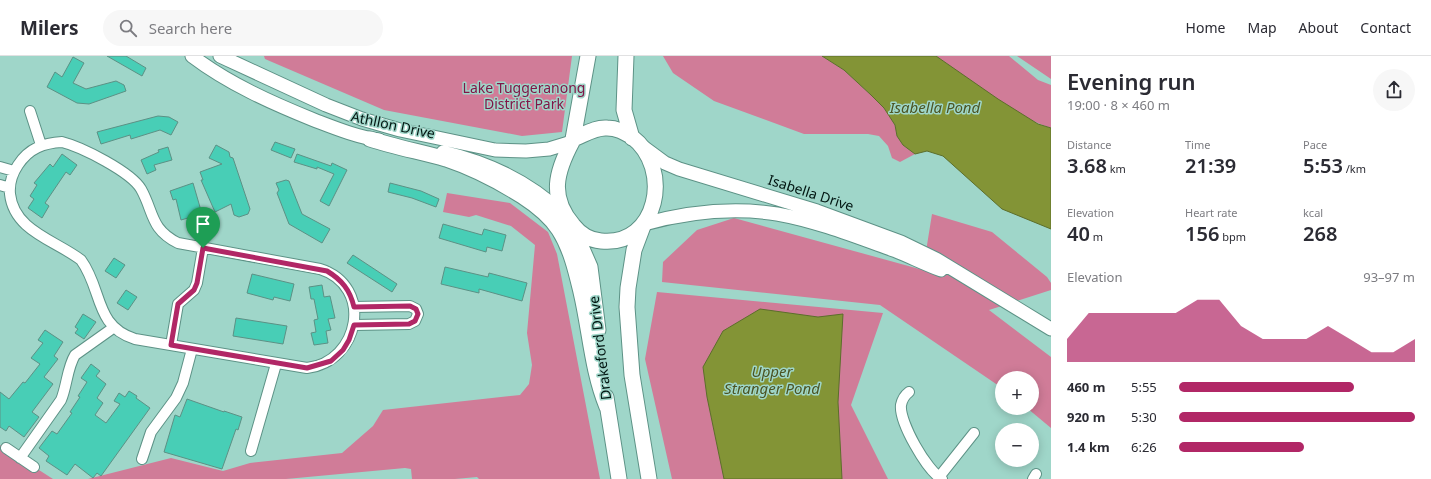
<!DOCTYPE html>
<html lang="en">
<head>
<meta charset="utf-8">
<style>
  body { margin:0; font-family:"Noto Sans",sans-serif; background:#f7f7f7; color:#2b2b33; height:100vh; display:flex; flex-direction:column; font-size:15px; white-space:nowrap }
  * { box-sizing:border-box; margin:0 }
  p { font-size:13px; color:#7c7c81 }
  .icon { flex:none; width:22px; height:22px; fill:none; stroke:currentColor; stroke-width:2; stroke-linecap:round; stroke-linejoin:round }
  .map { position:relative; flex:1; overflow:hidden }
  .side { display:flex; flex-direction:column; background:#fff; width:380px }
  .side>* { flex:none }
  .buttons { position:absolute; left:995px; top:315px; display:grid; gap:8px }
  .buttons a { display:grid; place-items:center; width:44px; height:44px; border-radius:50%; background:#fff; box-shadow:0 2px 10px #0003; font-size:20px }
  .pin { position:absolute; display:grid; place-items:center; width:34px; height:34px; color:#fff; margin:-41px -17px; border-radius:50% 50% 50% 0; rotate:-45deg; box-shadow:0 0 4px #0007 }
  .pin .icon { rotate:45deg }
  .round { display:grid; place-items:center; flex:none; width:42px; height:42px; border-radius:21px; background:#f7f7f7 }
  .head { display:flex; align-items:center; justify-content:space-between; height:68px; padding:0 16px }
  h1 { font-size:22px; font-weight:600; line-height:30px }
  .figures { display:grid; grid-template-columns:repeat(3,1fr); gap:6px; height:68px; padding:4px 16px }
  .figures div { display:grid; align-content:center }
  .figures b { font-size:20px; font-weight:600 }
  .figures small { font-size:11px; font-weight:400 }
  .figures p { font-size:11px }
  .chart { height:112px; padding:8px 16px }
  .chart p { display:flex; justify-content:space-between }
  .chart svg { width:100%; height:72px; margin-top:4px; fill:#b12766; opacity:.7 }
  ul { padding:0 16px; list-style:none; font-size:13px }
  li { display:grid; grid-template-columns:64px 48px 1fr; align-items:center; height:30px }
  li i { height:10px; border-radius:5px; background:#b12766 }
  header { display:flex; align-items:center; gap:24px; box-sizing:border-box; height:56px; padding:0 20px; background:#fff; border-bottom:1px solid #e1e1e2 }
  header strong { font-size:19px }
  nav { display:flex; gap:22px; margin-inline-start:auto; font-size:14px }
  .search { width:280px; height:36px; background:#f7f7f7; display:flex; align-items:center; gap:10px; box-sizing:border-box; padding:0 14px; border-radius:22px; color:#7c7c81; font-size:15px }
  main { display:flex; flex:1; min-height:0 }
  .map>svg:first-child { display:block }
</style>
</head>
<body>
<header>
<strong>Milers</strong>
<div class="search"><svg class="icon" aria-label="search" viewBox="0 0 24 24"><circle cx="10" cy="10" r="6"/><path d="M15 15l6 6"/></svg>Search here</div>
<nav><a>Home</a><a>Map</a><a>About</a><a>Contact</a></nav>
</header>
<main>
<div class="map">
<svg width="1051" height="423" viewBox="0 0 1051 423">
  <rect width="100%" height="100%" fill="#9fd6c9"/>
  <path fill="#d07c98" d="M264 0H572L562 76 522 80 384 54 265 3Z
    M663 0H822L844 14 871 39 884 52 895 69 897 80 903 89 915 98 900 106 892 102 888 90 879 80 868 78H804L714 45 673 17Z
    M936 0H1009L1038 24 1051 29V72C1015 61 968 22 936 0Z
    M1017 0H1051V23Z
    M447 137 510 147 548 176 557 198 600 423H479L477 421 455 423H412L411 413 405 412 286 423H88L171 402 223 415 250 407 342 397 373 370 383 354 520 339 529 328 532 309 527 277 535 189 511 170 476 159 469 161 443 156Z
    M932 158 992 176 1047 221 1051 227V234L989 254 1051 301V372L1027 352H1032V322H1002V332L880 249 662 226 663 206 697 174 734 162 923 214Z
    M657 236 883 257 851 349 888 423H672L645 303Z
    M0 389 53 423H0Z"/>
  <path fill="#839436" stroke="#5c6e2b" d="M822 0H936L998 43 1038 68 1051 72V173L1002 153 943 100 927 95 915 98 903 89 897 80 895 69 884 52 871 39 844 14Z
    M760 253 818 261 843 258 838 346 842 423H724L707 341 703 311 723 275Z"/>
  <path fill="#48ceb6" stroke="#5c9185" d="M107 0H126L146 12 142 20Z
    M73 1 84 7 73 27 86 33 116 25 124 29 126 35 89 48 77 47 47 31 55 16 62 21Z
    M158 60 169 61 178 66 171 79 160 74 131 83 130 79 101 88 97 76Z
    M275 86 295 93 291 102 271 94Z
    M216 89 229 96 230 101 233 102 250 153 248 158 239 161 234 159 231 148 215 156 201 124H203L200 116 222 108 209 102Z
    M168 91 172 104 154 109 156 114 147 118 141 104 159 96 158 94Z
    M62 98 77 109 70 119 66 116 45 147 49 150 42 162 28 152 34 143 30 140 37 129 34 127 50 108 53 111Z
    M297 98 331 110 332 107 347 114 329 150 320 145 334 118 317 111V113L294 106Z
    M286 124 289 125 302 158 330 173 322 187 289 168 277 137 279 134 276 127Z
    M193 127 202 158 181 164 176 143 173 144 170 135Z
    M390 127 421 135 439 143 436 151 412 142 388 136Z
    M443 168 482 179 484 173 506 179 502 195 487 191 486 196 439 182Z
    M353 199 397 228 392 236 347 207Z
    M114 202 125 209 116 222 105 215Z
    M445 211 488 221 489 217 527 227 522 245 479 233V237L441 228Z
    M252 218 294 228 290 245 274 241 273 244 247 237Z
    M322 229 324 241 330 240 335 262 328 263 331 274 326 275 328 287 314 289 311 277 316 276 314 264 318 263 314 243H311L309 231Z
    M126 234 137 241 128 254 117 247Z
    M83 258 96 266 84 283 75 277 78 273 75 271Z
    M236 262 287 270 283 288 233 280Z
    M45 274 63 286 54 300 58 303 44 321 53 328 32 356 39 361 24 381 9 370 6 375 0 371V336L9 343 23 326 25 327 40 308 31 302 43 287 38 284Z
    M91 308 100 315 96 320 106 328 97 342 103 347 95 359 106 367 120 348 114 345 119 337 125 341 129 335 137 340 136 342 150 352 101 420 97 417 93 422 75 408 67 419 46 405 49 400 39 392 52 375 57 378 72 357 70 356 80 341 78 340 87 326 81 322Z
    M187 343 224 356V355L242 361 238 374 236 373 222 413 164 396 175 359 180 361Z"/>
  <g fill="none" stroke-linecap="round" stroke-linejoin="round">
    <g stroke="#5d9286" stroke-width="12">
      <path id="minor" d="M30 55 41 89
        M62 86C82 91 131 116 141 133 154 156 150 173 178 187L320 213C374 230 360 306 307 312L135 283C94 270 103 234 81 204 55 184 14 175 10 138 9 127 12 118 18 109 29 92 44 87 62 86Z
        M0 111 14 115
        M0 129 10 132
        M354 251 410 250 416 253 418 258 415 265 409 268 355 269
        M171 289 178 248 194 234 197 227 203 192
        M909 336C905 339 902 344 901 349 899 366 927 415 942 423
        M6 392 34 411
        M251 395 276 308
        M20 402 61 344C67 330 67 312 75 299L113 272
        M142 403 151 376 176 342 183 327 192 293
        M939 421 974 377
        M1033 423 1036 418"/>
    </g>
    <g stroke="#5d9286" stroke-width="15">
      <path id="major" d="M192 0C229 28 272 47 314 64 335 72 357 81 379 84
        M220 0 326 49 362 63 400 74 495 94 526 95 549 93 572 86 573 83
        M642 90 665 107 679 113 817 155 901 186 936 203 1051 273
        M443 96C490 107 530 126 564 159
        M644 168C688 156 732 151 777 158 817 165 857 181 896 195 911 201 925 208 941 214"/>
    </g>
    <g stroke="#5d9286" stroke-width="17">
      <path id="highway" d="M626 0 624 54 632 82
        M370 83C395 91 421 96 446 103 473 112 498 125 522 140 536 149 550 160 559 174 571 193 576 215 581 236 590 274 592 315 607 351
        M573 83 588 0
        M572 86C556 116 549 141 573 169 580 178 589 184 601 185 658 191 673 112 632 81 624 76 617 72 607 72 595 71 584 79 573 83
        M643 170 634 194 628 232 627 251 632 319 649 423
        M573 172 590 211 598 274
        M606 341 619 423"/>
    </g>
    <use href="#minor" stroke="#fff" stroke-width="10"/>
    <use href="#major" stroke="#fff" stroke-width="13"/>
    <use href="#highway" stroke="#fff" stroke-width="15"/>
  </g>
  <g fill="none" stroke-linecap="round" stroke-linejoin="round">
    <g stroke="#fff" stroke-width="8">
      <path id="route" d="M203 192 327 215C342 224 350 234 354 251L410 250 416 253 418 258 415 265 409 268 354 269 349 284 343 294 331 305 307 312 171 289 178 248 194 234 197 227Z"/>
    </g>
    <use href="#route" stroke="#b12766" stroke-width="5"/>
  </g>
  <g text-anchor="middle" stroke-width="3" stroke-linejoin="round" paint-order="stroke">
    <g font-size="14" fill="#801647" stroke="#9fd6c9">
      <text x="524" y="37">Lake Tuggeranong<tspan x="524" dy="16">District Park</tspan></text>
    </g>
    <g font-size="14" fill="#021612" stroke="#9fd6c9">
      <text transform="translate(393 69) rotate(12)" y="5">Athllon Drive</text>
      <text transform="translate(811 137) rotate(18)" y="5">Isabella Drive</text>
      <text transform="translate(600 292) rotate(-97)" y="5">Drakeford Drive</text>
    </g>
    <g font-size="15" font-style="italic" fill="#4b5423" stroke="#9fd6c9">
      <text x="935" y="57">Isabella Pond</text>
      <text x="772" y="321">Upper<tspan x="772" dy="17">Stranger Pond</tspan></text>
    </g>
  </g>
</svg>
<div class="buttons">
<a>+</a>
<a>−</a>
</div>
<div class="pin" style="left:203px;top:192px;background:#1e9e55"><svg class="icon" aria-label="arrive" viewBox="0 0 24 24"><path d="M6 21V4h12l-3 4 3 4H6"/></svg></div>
</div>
<section class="side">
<div class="head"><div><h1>Evening run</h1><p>19:00 · 8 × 460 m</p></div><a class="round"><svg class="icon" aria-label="share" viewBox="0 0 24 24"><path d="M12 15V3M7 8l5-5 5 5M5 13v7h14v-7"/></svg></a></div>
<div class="figures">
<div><p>Distance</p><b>3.68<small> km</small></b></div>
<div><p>Time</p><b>21:39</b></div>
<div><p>Pace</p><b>5:53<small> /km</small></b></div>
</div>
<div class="figures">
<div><p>Elevation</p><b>40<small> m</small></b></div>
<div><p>Heart rate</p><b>156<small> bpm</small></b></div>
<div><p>kcal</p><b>268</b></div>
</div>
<div class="chart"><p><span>Elevation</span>93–97 m</p>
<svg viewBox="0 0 160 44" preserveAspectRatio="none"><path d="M0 44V30L10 14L20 14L30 14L40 14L50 14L60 6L70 6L80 22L90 30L100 30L110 30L120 22L130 30L140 38L150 38L160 30V44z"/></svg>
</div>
<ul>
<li><b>460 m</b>5:55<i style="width:74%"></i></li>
<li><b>920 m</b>5:30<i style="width:100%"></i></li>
<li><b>1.4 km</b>6:26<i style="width:53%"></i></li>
</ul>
</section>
</main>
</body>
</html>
